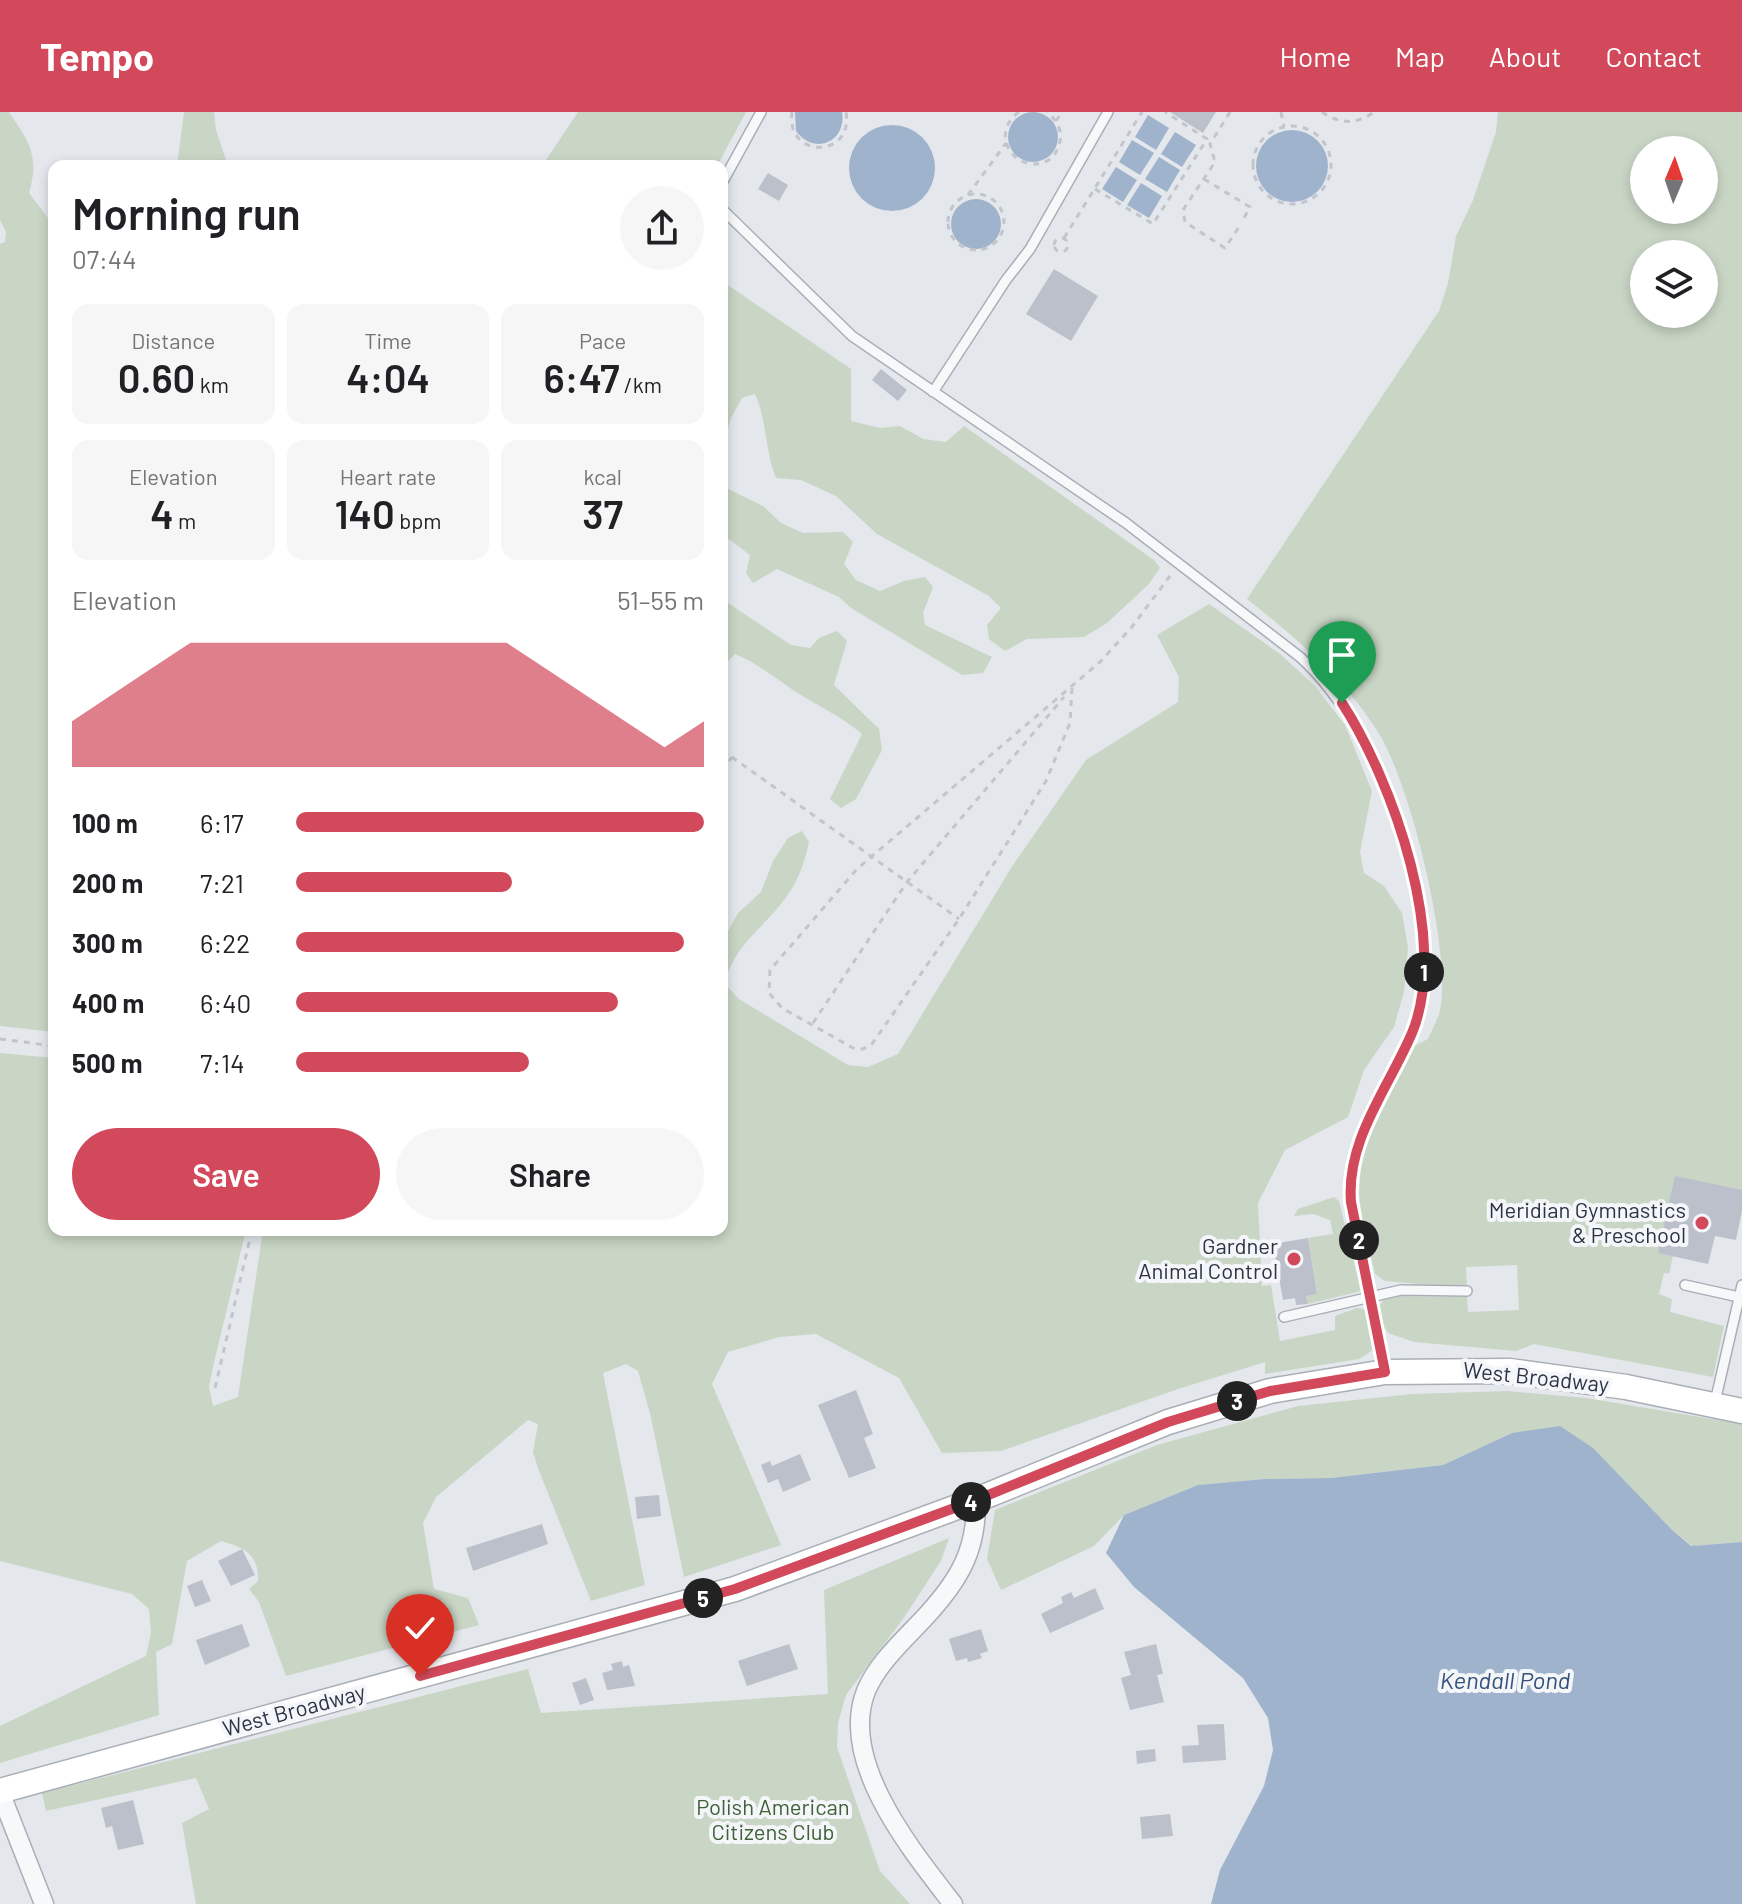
<!DOCTYPE html>
<html lang="en">
<head>
<meta charset="utf-8">
<style>
  body { margin:0; font-family:Barlow,sans-serif; background:#f6f6f6; color:#202124; height:100vh; display:flex; flex-direction:column; font-size:30px; white-space:nowrap }
  * { box-sizing:border-box; margin:0 }
  p { font-size:26px; color:#757577 }
  .icon { flex:none; width:44px; height:44px; fill:none; stroke:currentColor; stroke-width:2; stroke-linecap:round; stroke-linejoin:round }
  .map { position:relative; flex:1; overflow:hidden }
  .sheet { position:absolute; left:48px; top:48px; width:680px; height:1076px; display:flex; flex-direction:column; background:#fff; border-radius:16px; box-shadow:0 4px 12px #0003 }
  .sheet>* { flex:none }
  .needle { width:52px; rotate:2deg }
  .fabs { position:absolute; left:1630px; top:24px; display:grid; gap:16px }
  .fabs a { display:grid; place-items:center; width:88px; height:88px; border-radius:50%; background:#fff; box-shadow:0 4px 12px #0003; font-size:40px }
  .pin { position:absolute; display:grid; place-items:center; width:68px; height:68px; color:#fff; margin:-82px -34px; border-radius:50% 50% 50% 0; rotate:-45deg; box-shadow:0 0 8px #0007 }
  .pin .icon { rotate:45deg }
  .km { position:absolute; width:40px; height:40px; margin:-20px; border-radius:50%; background:#222; color:#fff; font-size:22px; line-height:40px; text-align:center }
  .round { display:grid; place-items:center; flex:none; width:84px; height:84px; border-radius:42px; background:#f6f6f6 }
  .headline { display:flex; align-items:center; justify-content:space-between; height:136px; padding:0 24px }
  h1 { font-size:44px; font-weight:600; line-height:60px }
  .stats { display:grid; grid-template-columns:repeat(3,1fr); gap:12px; height:136px; padding:8px 24px }
  .stats div { display:grid; align-content:center; border-radius:16px; background:#f6f6f6; text-align:center }
  .stats b { font-size:40px; font-weight:600 }
  .stats small { font-size:22px; font-weight:400 }
  .stats p { font-size:22px }
  .chart { height:224px; padding:16px 24px }
  .chart p { display:flex; justify-content:space-between }
  .chart svg { width:100%; height:144px; margin-top:8px; fill:#d1495b; opacity:.7 }
  .cta { display:flex; gap:16px; margin-top:auto; padding:16px 24px }
  .cta a { flex:1; height:92px; border-radius:48px; background:#d1495b; color:#fff; font-size:32px; font-weight:600; line-height:92px; text-align:center }
  .cta a+a { background:#f6f6f6; color:#202124 }
  ul { padding:0 24px; list-style:none; font-size:26px }
  li { display:grid; grid-template-columns:128px 96px 1fr; align-items:center; height:60px }
  li i { height:20px; border-radius:10px; background:#d1495b }
  header { display:flex; align-items:center; gap:48px; box-sizing:border-box; height:112px; padding:0 40px; background:#d1495b; color:#fff }
  header strong { font-size:38px }
  nav { display:flex; gap:44px; margin-inline-start:auto; font-size:28px }
  .map>svg:first-child { display:block }
</style>
</head>
<body>
<header>
<strong>Tempo</strong>
<nav><a>Home</a><a>Map</a><a>About</a><a>Contact</a></nav>
</header>
<div class="map">
<svg width="1742" height="1792" viewBox="0 0 1742 1792">
  <rect width="100%" height="100%" fill="#e4e7ec"/>
  <path fill="#c9d6c5" fill-rule="evenodd" d="M0 0H9C29 30 40 44 29 81L54 114V920L0 914V132L5 130 6 120 0 108Z
    M184 0H214L216 18 228 54H177Z
    M578 0H746L717 54H542Z
    M1498 0H1742V1078L1658 1141 1673 1144 1669 1162 1664 1161 1659 1182 1672 1187 1670 1200 1724 1214 1713 1265 1534 1232 1516 1239 1414 1230 1388 1221 1382 1211 1380 1193 1386 1184 1467 1185 1468 1200 1519 1198 1517 1153 1466 1155 1467 1176 1385 1169 1375 1162 1362 1108 1359 1081 1362 1042 1408 937 1428 927C1432 917 1440 904 1441 893 1449 831 1412 681 1382 627 1349 570 1297 527 1247 487L1439 199 1448 171 1456 124 1473 88 1496 20ZM1644 38H1704V98H1644ZM1644 142H1704V202H1644Z
    M722 169 851 257V309L880 316 900 314 923 327 946 330 964 314 1154 448 1160 456 1148 473 1107 511 1084 525 1027 527 1005 539 989 527 987 513 1001 496 989 484 877 422 836 384 801 368 776 366C765 339 767 308 755 282L742 286 731 306 722 339Z
    M722 374 763 394 781 411 803 421 843 420 853 430 844 452 856 468 880 479 904 469 925 465 933 475 923 501 925 513 992 545 983 561 962 563 851 496 839 485 777 457 753 471 746 461 750 443 722 422Z
    M722 487 791 533 810 536 819 526 837 519 847 529 834 573 879 617 882 638 856 687 841 696 830 687 862 622C841 604 816 593 793 578 774 565 757 551 735 542L722 555Z
    M1209 492 1280 542 1315 574 1345 613 1372 679 1360 740 1364 761 1384 774 1402 801 1408 835 1404 880 1394 915 1364 958 1348 1005 1285 1038 1258 1091 1262 1174 1271 1173 1280 1229 1335 1218V1204L1357 1196 1364 1197 1370 1207 1373 1238 1359 1247 1265 1262V1250L1175 1278 1001 1339 942 1341 899 1266 816 1222 779 1225 728 1240 712 1272 781 1433 684 1465 650 1301 638 1259 626 1252 603 1261 645 1473 591 1489 538 1356 533 1340 538 1312 528 1308 436 1385 423 1411 434 1477 468 1486 479 1513 286 1564 259 1490 249 1477 258 1469C259 1443 245 1435 221 1429L187 1449 172 1532 156 1540 159 1603 0 1651V1614L146 1544 151 1521 149 1497 132 1482 0 1449V941L54 946V1118H246L213 1255 209 1274 213 1294 238 1285 263 1118H722V830L738 801 761 780 773 749 788 726 802 719 809 730C804 753 797 773 781 792 760 818 731 838 725 872L739 887 848 953 868 955 898 942 1013 753 1086 648 1178 590 1179 565 1157 523Z
    M1334 1085 1339 1089 1361 1179 1308 1192 1306 1184 1317 1181 1308 1126 1333 1122 1330 1108 1314 1102 1294 1104 1298 1097Z
    M1507 1279 1586 1286 1742 1312V1430L1692 1434 1672 1418 1512 1321 1443 1353 1331 1366 1264 1367 1198 1373 1124 1403 1094 1434 1001 1478 987 1447 995 1398 1157 1333 1298 1294 1412 1282Z
    M949 1426 941 1449 903 1507 846 1583 838 1611 837 1635 880 1759 910 1792H196L182 1711 209 1697 196 1666 46 1699 42 1681 528 1557 541 1601 828 1582 824 1478Z"/>
  <path fill="#9fb4cc" d="M1008 25a25 25 0 1 1 50 0a25 25 0 1 1-50 0Z
    M795 0H842C847 30 814 44 796 19Z
    M1148 3 1169 16 1156 38 1135 25Z
    M849 56a43 43 0 1 1 86 0a43 43 0 1 1-86 0Z
    M1256 54a36 36 0 1 1 72 0a36 36 0 1 1-72 0Z
    M1175 20 1196 33 1182 55 1161 42Z
    M1132 28 1154 41 1140 63 1119 50Z
    M1159 45 1180 58 1167 80 1145 67Z
    M1116 55 1137 68 1123 90 1102 77Z
    M1141 71 1162 84 1149 106 1127 93Z
    M951 112a25 25 0 1 1 50 0a25 25 0 1 1-50 0Z
    M1560 1314 1593 1336 1672 1418 1691 1434 1742 1430V1792H1211L1220 1758 1264 1674 1273 1638 1268 1606 1243 1566 1134 1475 1106 1441 1124 1403 1198 1373 1264 1367 1331 1366 1443 1353 1512 1321Z"/>
  <path fill="#bbc0ca" d="M1170 0H1216L1203 21Z
    M768 61 788 73 779 89 758 77Z
    M1054 157 1098 184 1071 229 1026 202Z
    M881 257 907 278 898 289 872 268Z
    M1675 1064 1742 1078V1099L1736 1128 1715 1124 1708 1152 1658 1141Z
    M1308 1126 1317 1182 1306 1184 1308 1192 1296 1193 1295 1186 1283 1188 1273 1132Z
    M856 1278 873 1322 864 1326 876 1356 849 1366 818 1293Z
    M800 1342 811 1368 783 1380 778 1367 768 1371 761 1353 770 1349 772 1354Z
    M659 1383 661 1404 637 1407 635 1385Z
    M542 1412 548 1432 473 1459 466 1436Z
    M242 1437 255 1463 231 1474 218 1449Z
    M202 1468 211 1489 195 1495 187 1474Z
    M1095 1476 1104 1497 1050 1521 1041 1502 1063 1491 1061 1485 1071 1480 1074 1486Z
    M242 1512 250 1534 205 1553 196 1528Z
    M981 1517 988 1539 980 1542 982 1546 968 1550 967 1546 956 1549 949 1527Z
    M789 1532 798 1557 747 1574 738 1549Z
    M1156 1532 1163 1562 1157 1563 1164 1590 1130 1598 1121 1566 1131 1563 1124 1540Z
    M622 1549 623 1555 629 1553 635 1574 607 1578 602 1561 613 1558 611 1552Z
    M586 1566 594 1588 580 1593 572 1571Z
    M1224 1612 1226 1648 1183 1651 1182 1634 1199 1633 1197 1613Z
    M1155 1637 1156 1649 1137 1652 1136 1639Z
    M133 1688 144 1732 118 1738 112 1714 106 1716 101 1696Z
    M1170 1702 1173 1724 1142 1727 1140 1705Z"/>
  <g fill="none" stroke-linecap="round" stroke-linejoin="round">
    <g stroke="#a9aeb7" stroke-width="12">
      <path id="lane" d="M722 71 761 0
        M722 97 852 224 1126 411 1300 545C1383 620 1448 806 1414 915 1394 978 1346 1020 1351 1090L1384 1257
        M933 280 1006 168 1030 137 1108 0
        M1685 1173 1739 1185
        M1284 1205 1401 1178 1467 1179
        M1715 1290 1742 1173"/>
    </g>
    <g stroke="#a9aeb7" stroke-width="21">
      <path id="street" d="M0 1680 44 1792
        M953 1792C913 1740 838 1650 866 1579 878 1550 906 1526 927 1503 960 1467 977 1437 976 1388"/>
    </g>
    <g stroke="#a9aeb7" stroke-width="27">
      <path id="secondary" d="M0 1679 735 1477 976 1388 1168 1310 1270 1279 1385 1260 1510 1259 1626 1275 1742 1299"/>
    </g>
    <path stroke="#c2c5cb" stroke-width="3" stroke-dasharray="6 6" stroke-linecap="butt" d="M792 0C785 47 854 47 846 0
      M1019 0C986 23 1019 68 1052 46 1065 29 1063 13 1047 0
      M1230 0 1210 32 1215 50 1183 98 1185 110 1225 136 1239 115
      M1281 0 1284 15
      M1322 0C1339 12 1357 13 1374 0
      M1056 9 1062 0
      M1253 53a39 39 0 1 1 78 0a39 39 0 1 1-78 0Z
      M1204 67 1250 95 1243 108
      M1095 77 1153 112 1207 27 1165 0
      M948 110a28 28 0 1 1 56 0a28 28 0 1 1-56 0Z
      M968 83 1006 31
      M1054 133a7 7 0 1 1 14 0a7 7 0 1 1-14 0Z
      M1064 126 1142 0
      M1072 576 1070 611 1046 669 959 807 872 932 863 937 853 936 782 896 769 881 770 858 857 757 1100 550 1131 516 1170 464
      M722 638 959 807
      M722 659 732 645
      M813 911 907 770 1064 585
      M0 927 54 934
      M215 1276 252 1118"/>
    <use href="#lane" stroke="#f7f8fa" stroke-width="9"/>
    <use href="#street" stroke="#f7f8fa" stroke-width="18"/>
    <use href="#secondary" stroke="#fff" stroke-width="24"/>
  </g>
  <g fill="none" stroke-linecap="round" stroke-linejoin="round">
    <g stroke="#fff" stroke-width="16">
      <path id="route" d="M420 1564 735 1477 976 1388 1168 1310 1270 1279 1385 1260 1351 1090C1346 1028 1388 977 1412 921 1450 829 1393 670 1342 591"/>
    </g>
    <use href="#route" stroke="#d1495b" stroke-width="10"/>
  </g>
  <g fill="#d1495b" stroke="#f4f6f9" stroke-width="3">
    <circle cx="1702" cy="1111" r="8"/>
    <circle cx="1294" cy="1147" r="8"/>
  </g>
  <g text-anchor="middle" stroke-width="8" stroke-linejoin="round" paint-order="stroke">
    <g font-size="22" fill="#2b3445" stroke="#f4f6f9" text-anchor="end">
      <text x="1686" y="1106">Meridian Gymnastics<tspan x="1686" dy="25">&amp; Preschool</tspan></text>
      <text x="1278" y="1142">Gardner<tspan x="1278" dy="25">Animal Control</tspan></text>
    </g>
    <g font-size="22" fill="#2b3445" stroke="#f4f6f9">
      <text transform="translate(1536 1265) rotate(6)" y="8">West Broadway</text>
      <text transform="translate(294 1598) rotate(-15)" y="8">West Broadway</text>
    </g>
    <g font-size="22" fill="#3f6138" stroke="#f4f6f9">
      <text x="773" y="1703">Polish American<tspan x="773" dy="25">Citizens Club</tspan></text>
    </g>
    <g font-size="24" font-style="italic" fill="#34527a" stroke="#f4f6f9">
      <text x="1505" y="1577">Kendall Pond</text>
    </g>
  </g>
</svg>
<div class="fabs">
<a><svg class="needle" viewBox="-14 -14 28 28"><path d="M0-13l5 13h-10z" fill="#e53935"/><path d="M0 13l5-13h-10z" fill="#757577"/></svg></a>
<a><svg class="icon" aria-label="layers" viewBox="0 0 24 24"><path d="M12 4l9 5-9 5-9-5zM3 14l9 5 9-5"/></svg></a>
</div>
<div class="pin" style="left:1342px;top:591px;background:#1e9e55"><svg class="icon" aria-label="arrive" viewBox="0 0 24 24"><path d="M6 21V4h12l-3 4 3 4H6"/></svg></div>
<div class="pin" style="left:420px;top:1564px;background:#d93025"><svg class="icon" aria-label="check" viewBox="0 0 24 24"><path d="M5 12l5 5 9-10"/></svg></div>
<b class="km" style="left:1424px;top:860px">1</b>
<b class="km" style="left:1359px;top:1128px">2</b>
<b class="km" style="left:1237px;top:1289px">3</b>
<b class="km" style="left:971px;top:1390px">4</b>
<b class="km" style="left:703px;top:1486px">5</b>
<section class="sheet">
<div class="headline"><div><h1>Morning run</h1><p>07:44</p></div><a class="round"><svg class="icon" aria-label="share" viewBox="0 0 24 24"><path d="M12 15V3M7 8l5-5 5 5M5 13v7h14v-7"/></svg></a></div>
<div class="stats">
<div><p>Distance</p><b>0.60<small> km</small></b></div>
<div><p>Time</p><b>4:04</b></div>
<div><p>Pace</p><b>6:47<small> /km</small></b></div>
</div>
<div class="stats">
<div><p>Elevation</p><b>4<small> m</small></b></div>
<div><p>Heart rate</p><b>140<small> bpm</small></b></div>
<div><p>kcal</p><b>37</b></div>
</div>
<div class="chart"><p><span>Elevation</span>51–55 m</p>
<svg viewBox="0 0 160 44" preserveAspectRatio="none"><path d="M0 44V30L10 22L20 14L30 6L40 6L50 6L60 6L70 6L80 6L90 6L100 6L110 6L120 14L130 22L140 30L150 38L160 30V44z"/></svg>
</div>
<ul>
<li><b>100 m</b>6:17<i style="width:100%"></i></li>
<li><b>200 m</b>7:21<i style="width:53%"></i></li>
<li><b>300 m</b>6:22<i style="width:95%"></i></li>
<li><b>400 m</b>6:40<i style="width:79%"></i></li>
<li><b>500 m</b>7:14<i style="width:57%"></i></li>
</ul>
<div class="cta"><a>Save</a><a>Share</a></div>
</section>
</div>
</body>
</html>
